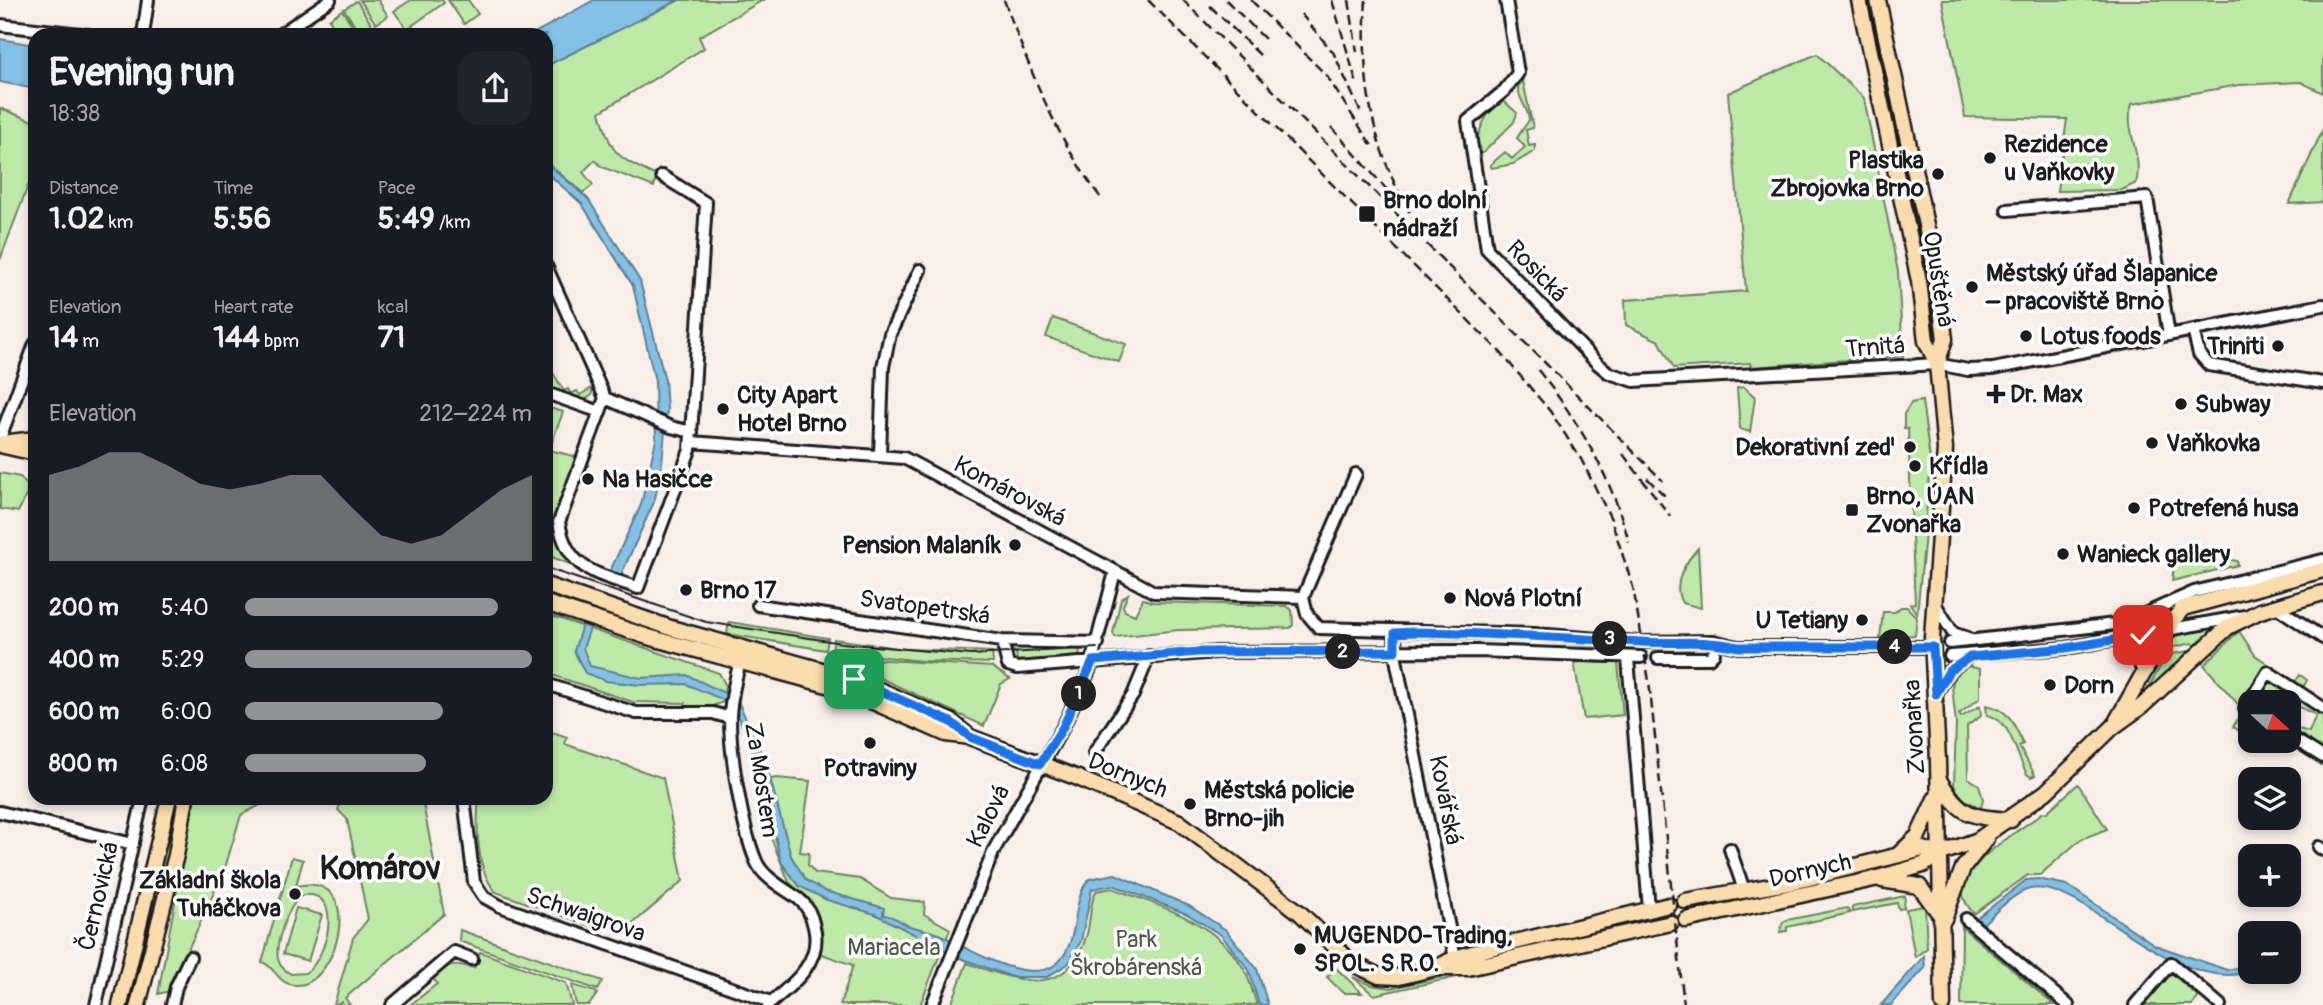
<!DOCTYPE html>
<html lang="en">
<head>
<meta charset="utf-8">
<style>
  body { margin:0; font-family:Pangolin,sans-serif; background:#20242c; color:#f1f3f6; height:100vh; display:flex; flex-direction:column; font-size:26px; white-space:nowrap }
  * { box-sizing:border-box; margin:0 }
  p { font-size:23px; color:#9ea1a6 }
  .icon { flex:none; width:38px; height:38px; fill:none; stroke:currentColor; stroke-width:2; stroke-linecap:round; stroke-linejoin:round }
  .map { position:relative; flex:1; overflow:hidden }
  .sheet { position:absolute; left:28px; top:28px; width:525px; height:777px; display:flex; flex-direction:column; background:#171b24; border-radius:21px; box-shadow:0 4px 10px #0003 }
  .sheet>* { flex:none }
  .needle { width:46px; rotate:111deg }
  .buttons { position:absolute; left:2238px; top:690px; display:grid; gap:14px }
  .buttons a { display:grid; place-items:center; width:63px; height:63px; border-radius:14px; background:#171b24; box-shadow:0 4px 10px #0003; font-size:35px }
  .pin { position:absolute; display:grid; place-items:center; width:60px; height:60px; color:#fff; margin:-30px; border-radius:14px; box-shadow:0 4px 10px #0006 }
  .km { position:absolute; width:35px; height:35px; margin:-18px; border-radius:50%; background:#222; color:#fff; font-size:19px; line-height:35px; text-align:center }
  .round { display:grid; place-items:center; flex:none; width:74px; height:74px; border-radius:21px; background:#20242c }
  .summary { display:flex; align-items:center; justify-content:space-between; height:119px; padding:0 21px }
  h1 { font-size:38px; font-weight:700; line-height:52px }
  .figures { display:grid; grid-template-columns:repeat(3,1fr); gap:10px; height:119px; padding:7px 21px }
  .figures div { display:grid; align-content:center }
  .figures b { font-size:30px; font-weight:700 }
  .figures small { font-size:19px; font-weight:400 }
  .figures p { font-size:19px }
  .chart { height:196px; padding:14px 21px }
  .chart p { display:flex; justify-content:space-between }
  .chart svg { width:100%; height:126px; margin-top:7px; fill:#919294; opacity:.7 }
  ul { padding:0 21px; list-style:none; font-size:23px }
  li { display:grid; grid-template-columns:112px 84px 1fr; align-items:center; height:52px }
  li i { height:18px; border-radius:9px; background:#919294 }
  .map>svg:first-child { display:block }
</style>
</head>
<body>
<div class="map">
<svg width="2323" height="1005" viewBox="0 0 2323 1005">
  <rect width="100%" height="100%" fill="#f8efe8"/>
  <filter id="ink" filterUnits="userSpaceOnUse"><feTurbulence type="fractalNoise" baseFrequency=".0143" numOctaves="2"/><feDisplacementMap in="SourceGraphic" scale="14" xChannelSelector="R" yChannelSelector="G"/><feConvolveMatrix kernelMatrix="1 2 1 2 8 2 1 2 1" color-interpolation-filters="sRGB"/></filter>
  <g filter="url(#ink)">
    <path fill="#beeaa8" stroke="#6d8362" stroke-width="2" fill-rule="evenodd" d="M360 0H378L388 16 376 24Z
      M411 0H442L444 3 407 29 394 11Z
      M448 0H468L478 14 464 24Z
      M679 0H763L699 37 704 48 600 112C613 158 615 155 656 176L654 187 602 167 595 160 583 172 593 185 583 193 546 162V66Z
      M1942 0H2323V93L2301 82 2239 85 2132 104C2123 128 2144 157 2136 183L2122 190 2057 191 2067 119 1965 117Z
      M357 1 373 27 361 35 344 9Z
      M342 10 359 35H340L329 19Z
      M1817 54 1864 98 1898 272 1903 356 1751 367 1750 363 1674 368 1659 341 1626 325 1625 300 1746 291 1728 93Z
      M1523 81 1533 128 1526 130 1529 146 1535 145V151L1513 164 1492 168 1490 165 1505 152 1512 159 1525 147 1517 138 1529 120C1528 107 1518 100 1518 86Z
      M1504 101 1517 113 1514 122 1483 153H1478C1474 137 1487 106 1504 101Z
      M0 108 35 122V167L0 260Z
      M2323 129V202L2289 204Z
      M1053 318 1126 344 1119 362 1046 337Z
      M547 363 564 391 568 389 571 394 577 391 580 395 592 388V395L581 402 546 389Z
      M1744 387 1755 397 1750 432 1740 429 1737 388Z
      M1922 401 1930 459 1926 517 1912 530 1908 429 1904 428V414L1911 403Z
      M546 407 563 412 549 450 577 457 554 517 566 546 589 571 546 555Z
      M0 473 20 477 27 485V494L18 512 0 509Z
      M1926 524 1917 614 1910 604 1915 603 1912 536Z
      M1698 548 1701 608 1682 603C1671 583 1686 562 1698 548Z
      M2180 552 2237 561 2238 565 2172 581 2175 559Z
      M1128 594 1123 606 1125 611 1135 615 1143 599 1153 602 1286 606 1292 610 1293 625 1290 628 1179 630 1115 637 1113 633 1121 599Z
      M1901 607H1907L1917 618 1915 635 1880 638 1883 612H1895Z
      M546 614 719 673 725 684 723 702 707 708H686L685 703 633 702 546 673Z
      M729 622 828 638 826 650 727 634Z
      M2222 622 2195 646 2192 643 2169 648 2178 630Z
      M2239 631 2255 655 2295 682 2300 675 2307 680 2303 688 2323 701V766L2282 740H2289V726L2309 732 2316 715 2289 702H2250V737L2233 727 2243 710 2204 665Z
      M834 639 905 649 992 652 993 663 922 661 832 651Z
      M1011 645 1079 647 1080 658 1017 664 1014 662H1017L1016 652 1012 651Z
      M2190 651 2150 690 2148 689 2166 655Z
      M842 657 992 667 1010 679 1001 684 984 726 841 660Z
      M1574 662 1618 663 1623 715 1584 719Z
      M1967 666 1980 669V698L1959 714 1961 717 1980 706 1981 716 1967 726 1968 778 1979 785 1983 799 1981 808 1962 799 1954 785 1956 724 1952 686 1955 675Z
      M1986 705C2010 710 2014 723 2023 744L2019 746 2035 775 2031 777 2027 774C2015 754 2012 720 1987 715Z
      M546 730 567 737 565 744 663 778 683 881 624 931 614 927 602 930 496 892C476 871 476 826 479 798H546Z
      M776 778 810 781 800 852 809 853 808 865 815 873 860 879 891 898 925 902 924 914 950 929 920 1005H840L853 965 819 953 818 920 810 902 789 882 769 833 757 782Z
      M2078 784 2107 829 2081 839 2040 875H2028L1974 914C1969 908 1964 902 1963 895 1959 863 2021 831 2042 813L2047 812Z
      M174 798H180L165 878 132 1005 125 1003Z
      M194 798H274L241 815 224 871 169 991 158 994Z
      M342 798H422L444 914 345 998 350 1005H344L342 1002 334 1005 353 938 368 919 347 819 338 810Z
      M292 857 303 860 296 886C368 870 338 987 296 985 278 985 275 966 262 962ZM303 895C347 890 325 963 305 973L291 974C286 971 281 968 279 962 272 947 289 902 303 895Z
      M1112 888C1162 907 1215 920 1244 969 1250 979 1253 994 1257 1005H951L967 963C1017 981 1068 1001 1087 934 1091 919 1089 905 1096 891Z
      M1905 896 1904 908 1899 909 1897 903 1852 912V907Z
      M1925 906 1927 948 1915 957 1906 909Z
      M296 908 322 915 308 961 283 954Z
      M1847 908 1850 913 1787 927V931L1780 932 1783 922 1787 920Z
      M1962 927 2054 1005H1961Z
      M460 930 603 981 598 990 459 941Z
      M480 952 566 983 572 1005H410L437 984 432 977C451 963 451 962 474 968Z
      M1336 968 1362 993H1343L1327 977Z
      M1485 968V971L1374 995 1353 977 1372 985 1391 988Z
      M2171 973 2199 997 2192 1005H2143Z
      M572 985 596 992 597 994 589 1005H576Z"/>
    <path fill="#85c1e5" stroke="#5b7f95" stroke-width="2" d="M594 0H679L546 66V35H531Z
      M0 39 35 45V89L0 82Z
      M546 162 588 199 640 281 665 380 667 410 661 473 654 502 621 575 610 571 641 505 656 440 655 381 633 286 582 204 546 172Z
      M582 625 590 628 583 648 590 666 641 678 687 675 737 699 766 763 791 856 806 880 825 891 884 908 883 915C893 915 899 921 907 925 917 929 929 930 939 934 966 947 1036 993 1062 958 1080 934 1071 901 1089 879L1115 874 1189 906 1226 930 1257 969 1268 1005H1259L1249 970 1221 935 1187 914 1113 885 1092 889 1081 941 1068 964 1047 977H1012L960 958 875 914 827 900 799 886 781 862 759 764 737 713 726 701 686 684 640 685 606 681 585 673 574 651Z
      M2038 879 2067 885 2155 945 2227 970 2250 965 2251 971C2174 998 2083 878 2030 889 2013 893 1996 912 1983 924L1977 918 2026 880Z
      M1924 956 1925 968 1891 1005H1881Z"/>
    <g fill="none" stroke-linecap="round" stroke-linejoin="round">
      <g stroke="#1c1c1c" stroke-width="16">
        <path id="minor" d="M1506 0 1518 73 1504 91 1468 121 1487 249 1598 364 1609 373 1634 381 1937 364 1968 370 1993 369 2323 305
          M0 25 89 35
          M143 35 148 0
          M279 35 330 0
          M2007 210 2147 198 2169 335
          M546 266 605 398 671 427 692 432
          M2193 330 2199 354 2209 365 2323 383
          M546 393 600 412
          M605 398 559 522C567 571 597 573 638 588L690 450 706 203 662 176
          M0 438 35 344
          M691 442 904 458 1154 592 1303 597
          M880 455 883 367 890 334 920 270
          M1356 474 1303 597 1307 614 1319 628 1534 634 1639 642 1713 641 1738 647H1933
          M1935 604 1953 633 1968 638
          M758 605 1002 641 1098 643
          M2275 606 2323 638
          M1395 633 1396 659 1455 958
          M2118 640 2135 649 2143 673
          M1002 641 1008 665 1017 668 1217 652 1477 651 1641 657
          M1950 643 2124 623 2194 592 2323 560
          M741 655C737 676 730 697 730 719 730 754 742 828 756 861 763 878 784 888 799 899 808 906 812 917 814 927 823 962 792 985 768 1005
          M1950 656 2066 648 2245 616
          M1658 658H1709L1714 653
          M1628 659 1649 909
          M546 684 636 713H713L730 718
          M1936 694 1949 671 1967 658
          M2250 712 2245 709 2268 672 2323 708
          M2289 736 2323 757
          M1094 753 1133 695 1149 656
          M464 798 474 882 484 897 500 906 771 1002
          M0 812 133 844
          M2319 847 2323 850
          M1730 849 1744 890
          M1966 919 2068 1005
          M96 1005 143 798
          M172 1005 176 987 190 957
          M392 1005 454 952 472 959
          M932 1005 994 850 1063 727 1089 671 1115 572
          M2135 1005 2171 963 2220 1005"/>
      </g>
      <g stroke="#1c1c1c" stroke-width="19">
        <path id="major" d="M1859 0 1919 281 1926 341 1937 364 1945 449 1932 638 1938 761 1943 1005
          M1878 0 1936 272 1945 339 1937 364
          M2 443 35 439
          M0 445 35 453
          M546 585 671 628 854 679 952 722 970 737
          M546 603 648 637 846 690 946 734 970 737 1078 778 1179 822 1299 912 1353 964 1379 976 1399 977 1436 968 1455 958 1490 948 1669 905
          M2117 720 2174 619 2183 608 2323 570
          M1939 780C1961 816 1970 817 2011 820
          M1899 854 1918 836 1935 799
          M1882 880 1919 886 1939 913
          M1685 901 1793 882 1923 849 1939 854
          M1944 919 1963 868 1986 839
          M1686 920 1874 879 1923 865 1939 854 1978 840 2046 792 2113 727 2142 706 2228 627 2260 611 2323 593
          M1437 968H1468L1671 923
          M120 1005 169 798
          M138 1005 176 855 186 798"/>
      </g>
      <use href="#minor" stroke="#fff" stroke-width="10"/>
      <use href="#major" stroke="#fcdcac" stroke-width="14"/>
      <path stroke="#1c1c1c" stroke-width="2" d="M546 568 706 622 842 643 971 655 1097 648
        M1738 647H1933"/>
      <path stroke="#1c1c1c" stroke-width="2.5" stroke-dasharray="10 5" stroke-linecap="butt" d="M1004 0C1030 69 1056 139 1101 198
        M1148 0 1501 353 1550 411 1581 459 1611 519 1633 587 1649 681 1684 1005
        M1183 0 1663 481
        M1226 0 1268 42
        M1251 0 1326 75 1374 149
        M1332 0 1357 84
        M1349 0 1357 52
        M1366 0C1360 87 1373 158 1422 232
        M1210 6 1262 57
        M1301 14 1333 52 1362 115
        M1331 127 1396 200
        M1538 370C1580 423 1611 476 1629 542
        M1623 454 1670 516
        M1647 478 1668 499"/>
    </g>
  </g>
  <g fill="none" stroke-linecap="round" stroke-linejoin="round" filter="url(#ink)">
    <g stroke="#fff" stroke-width="14">
      <path id="route" d="M854 679 951 722 970 737 1040 764 1063 727 1093 661 1198 652 1395 651V633L1414 632C1490 633 1565 638 1641 642 1674 644 1705 639 1738 647H1933L1936 694 1949 671 1970 657 2066 648 2143 635"/>
    </g>
    <use href="#route" stroke="#1a73e8" stroke-width="9"/>
  </g>
  <g fill="#1c1c1c" stroke="#fff" stroke-width="2.5">
    <circle cx="1990" cy="158" r="7"/>
    <circle cx="1938" cy="174" r="7"/>
    <rect x="1358" y="205" width="18" height="18" rx="3.5"/>
    <circle cx="1972" cy="287" r="7"/>
    <circle cx="2026" cy="336" r="7"/>
    <circle cx="2278" cy="346" r="7"/>
    <path d="M1992.5 383.5h7v7h7v7h-7v7h-7v-7h-7v-7h7z"/>
    <circle cx="2181" cy="404" r="7"/>
    <circle cx="723" cy="409" r="7"/>
    <circle cx="2152" cy="443" r="7"/>
    <circle cx="1910" cy="447" r="7"/>
    <circle cx="1915" cy="466" r="7"/>
    <circle cx="588" cy="479" r="7"/>
    <circle cx="2134" cy="508" r="7"/>
    <rect x="1845" y="503" width="14" height="14" rx="3.5"/>
    <circle cx="1015" cy="545" r="7"/>
    <circle cx="2063" cy="554" r="7"/>
    <circle cx="686" cy="590" r="7"/>
    <circle cx="1450" cy="598" r="7"/>
    <circle cx="1862" cy="620" r="7"/>
    <circle cx="2050" cy="685" r="7"/>
    <circle cx="870" cy="743" r="7"/>
    <circle cx="1190" cy="804" r="7"/>
    <circle cx="295" cy="894" r="7"/>
    <circle cx="1300" cy="949" r="7"/>
  </g>
  <g text-anchor="middle" stroke-width="7" stroke-linejoin="round" paint-order="stroke">
    <g font-size="24" font-weight="bold" fill="#1c1c1c" stroke="#fff" text-anchor="start">
      <text x="2004" y="152">Rezidence<tspan x="2004" dy="28">u Vaňkovky</tspan></text>
      <text x="1924" y="168" text-anchor="end">Plastika<tspan x="1924" dy="28">Zbrojovka Brno</tspan></text>
      <text x="1383" y="208">Brno dolní<tspan x="1383" dy="28">nádraží</tspan></text>
      <text x="1986" y="281">Městský úřad Šlapanice<tspan x="1986" dy="28">– pracoviště Brno</tspan></text>
      <text x="2040" y="344">Lotus foods</text>
      <text x="2264" y="354" text-anchor="end">Triniti</text>
      <text x="2010" y="402">Dr. Max</text>
      <text x="737" y="403">City Apart<tspan x="737" dy="28">Hotel Brno</tspan></text>
      <text x="2195" y="412">Subway</text>
      <text x="2166" y="451">Vaňkovka</text>
      <text x="1896" y="455" text-anchor="end">Dekorativní zeď</text>
      <text x="1929" y="474">Křídla</text>
      <text x="602" y="487">Na Hasičce</text>
      <text x="1866" y="504">Brno, ÚAN<tspan x="1866" dy="28">Zvonařka</tspan></text>
      <text x="2148" y="516">Potrefená husa</text>
      <text x="1001" y="553" text-anchor="end">Pension Malaník</text>
      <text x="2077" y="562">Wanieck gallery</text>
      <text x="700" y="598">Brno 17</text>
      <text x="1464" y="606">Nová Plotní</text>
      <text x="1848" y="628" text-anchor="end">U Tetiany</text>
      <text x="2064" y="693">Dorn</text>
      <text x="870" y="776" text-anchor="middle">Potraviny</text>
      <text x="1204" y="798">Městská policie<tspan x="1204" dy="28">Brno-jih</tspan></text>
      <text x="281" y="888" text-anchor="end">Základní škola<tspan x="281" dy="28">Tuháčkova</tspan></text>
      <text x="1314" y="943">MUGENDO-Trading,<tspan x="1314" dy="28">SPOL. S R.O.</tspan></text>
    </g>
    <g font-size="24" fill="#1c1c1c" stroke="#fff">
      <text transform="translate(1537 271) rotate(46)" y="8">Rosická</text>
      <text transform="translate(1939 279) rotate(81)" y="8">Opuštěná</text>
      <text transform="translate(1875 347) rotate(-4)" y="8">Trnitá</text>
      <text transform="translate(1010 491) rotate(28)" y="8">Komárovská</text>
      <text transform="translate(925 607) rotate(8)" y="8">Svatopetrská</text>
      <text transform="translate(1914 727) rotate(-93)" y="8">Zvonařka</text>
      <text transform="translate(1128 775) rotate(22)" y="8">Dornych</text>
      <text transform="translate(762 780) rotate(81)" y="8">Za Mostem</text>
      <text transform="translate(1446 800) rotate(79)" y="8">Kovářská</text>
      <text transform="translate(988 816) rotate(-63)" y="8">Kalová</text>
      <text transform="translate(1810 870) rotate(-13)" y="8">Dornych</text>
      <text transform="translate(98 896) rotate(-77)" y="8">Černovická</text>
      <text transform="translate(586 914) rotate(19)" y="8">Schwaigrova</text>
    </g>
    <g font-size="24" fill="#4d5a46" stroke="#fff">
      <text x="1136" y="947">Park<tspan x="1136" dy="28">Škrobárenská</tspan></text>
      <text x="894" y="955">Mariacela</text>
    </g>
    <g font-size="32" font-weight="bold" fill="#1c1c1c" stroke="#fff">
      <text x="380" y="879">Komárov</text>
    </g>
  </g>
</svg>
<div class="buttons">
<a><svg class="needle" viewBox="-14 -14 28 28"><path d="M0-13l5 13h-10z" fill="#e53935"/><path d="M0 13l5-13h-10z" fill="#9ea1a6"/></svg></a>
<a><svg class="icon" aria-label="layers" viewBox="0 0 24 24"><path d="M12 4l9 5-9 5-9-5zM3 14l9 5 9-5"/></svg></a>
<a>+</a>
<a>−</a>
</div>
<div class="pin" style="left:854px;top:679px;background:#1e9e55"><svg class="icon" aria-label="arrive" viewBox="0 0 24 24"><path d="M6 21V4h12l-3 4 3 4H6"/></svg></div>
<div class="pin" style="left:2143px;top:635px;background:#d93025"><svg class="icon" aria-label="check" viewBox="0 0 24 24"><path d="M5 12l5 5 9-10"/></svg></div>
<b class="km" style="left:1079px;top:694px">1</b>
<b class="km" style="left:1343px;top:652px">2</b>
<b class="km" style="left:1610px;top:639px">3</b>
<b class="km" style="left:1895px;top:647px">4</b>
<section class="sheet">
<div class="summary"><div><h1>Evening run</h1><p>18:38</p></div><a class="round"><svg class="icon" aria-label="share" viewBox="0 0 24 24"><path d="M12 15V3M7 8l5-5 5 5M5 13v7h14v-7"/></svg></a></div>
<div class="figures">
<div><p>Distance</p><b>1.02<small> km</small></b></div>
<div><p>Time</p><b>5:56</b></div>
<div><p>Pace</p><b>5:49<small> /km</small></b></div>
</div>
<div class="figures">
<div><p>Elevation</p><b>14<small> m</small></b></div>
<div><p>Heart rate</p><b>144<small> bpm</small></b></div>
<div><p>kcal</p><b>71</b></div>
</div>
<div class="chart"><p><span>Elevation</span>212–224 m</p>
<svg viewBox="0 0 160 44" preserveAspectRatio="none"><path d="M0 44V14L10 11L20 6L30 6L40 11L50 17L60 19L70 17L80 14L90 14L100 25L110 35L120 38L130 35L140 27L150 19L160 14V44z"/></svg>
</div>
<ul>
<li><b>200 m</b>5:40<i style="width:88%"></i></li>
<li><b>400 m</b>5:29<i style="width:100%"></i></li>
<li><b>600 m</b>6:00<i style="width:69%"></i></li>
<li><b>800 m</b>6:08<i style="width:63%"></i></li>
</ul>
</section>
</div>
</body>
</html>
